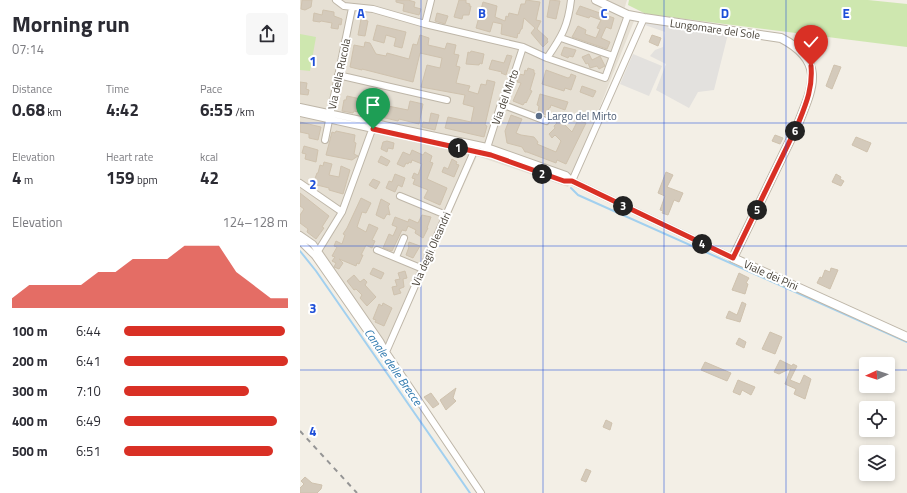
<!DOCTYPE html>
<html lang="en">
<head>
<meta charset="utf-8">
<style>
  body { margin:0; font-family:"Titillium Web",sans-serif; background:#f7f7f7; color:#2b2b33; height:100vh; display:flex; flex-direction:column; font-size:15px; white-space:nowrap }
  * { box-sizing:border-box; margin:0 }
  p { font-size:13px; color:#7c7c81 }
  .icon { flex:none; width:22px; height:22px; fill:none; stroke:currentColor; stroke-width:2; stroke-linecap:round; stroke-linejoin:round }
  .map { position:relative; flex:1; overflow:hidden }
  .panel { display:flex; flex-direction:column; background:#fff; width:300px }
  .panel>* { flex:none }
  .needle { width:26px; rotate:267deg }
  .tools { position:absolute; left:559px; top:357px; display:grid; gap:8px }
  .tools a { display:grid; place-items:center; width:36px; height:36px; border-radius:4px; background:#fff; box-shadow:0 2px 6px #0003; font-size:20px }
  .pin { position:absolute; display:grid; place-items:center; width:34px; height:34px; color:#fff; margin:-41px -17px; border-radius:50% 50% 50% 0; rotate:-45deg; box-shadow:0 0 4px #0007 }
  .pin .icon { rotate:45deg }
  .km { position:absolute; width:20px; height:20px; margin:-10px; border-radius:50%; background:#222; color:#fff; font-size:11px; line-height:20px; text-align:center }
  .round { display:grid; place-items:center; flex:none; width:42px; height:42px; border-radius:4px; background:#f7f7f7 }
  .head { display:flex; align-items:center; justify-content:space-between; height:68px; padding:0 12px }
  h1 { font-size:22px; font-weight:700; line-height:30px }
  .stats { display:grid; grid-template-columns:repeat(3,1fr); gap:6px; height:68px; padding:4px 12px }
  .stats div { display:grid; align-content:center }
  .stats b { font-size:17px; font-weight:700 }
  .stats small { font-size:11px; font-weight:400 }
  .stats p { font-size:11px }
  .chart { height:112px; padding:8px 12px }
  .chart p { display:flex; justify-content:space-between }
  .chart svg { width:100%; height:72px; margin-top:4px; fill:#d93025; opacity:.7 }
  ul { padding:0 12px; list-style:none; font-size:13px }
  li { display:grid; grid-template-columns:64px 48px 1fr; align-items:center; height:30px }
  li i { height:10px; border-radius:5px; background:#d93025 }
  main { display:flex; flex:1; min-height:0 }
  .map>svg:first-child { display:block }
</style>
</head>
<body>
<main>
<section class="panel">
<div class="head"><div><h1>Morning run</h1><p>07:14</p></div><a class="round"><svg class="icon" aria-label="share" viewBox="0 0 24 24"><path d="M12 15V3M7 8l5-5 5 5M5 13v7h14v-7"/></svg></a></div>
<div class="stats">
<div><p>Distance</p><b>0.68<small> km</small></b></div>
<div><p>Time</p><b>4:42</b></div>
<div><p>Pace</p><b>6:55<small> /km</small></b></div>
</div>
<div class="stats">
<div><p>Elevation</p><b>4<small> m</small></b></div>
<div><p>Heart rate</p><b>159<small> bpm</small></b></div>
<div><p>kcal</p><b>42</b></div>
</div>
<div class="chart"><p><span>Elevation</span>124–128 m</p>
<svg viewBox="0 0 160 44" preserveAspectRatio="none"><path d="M0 44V38L10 30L20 30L30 30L40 30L50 22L60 22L70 14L80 14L90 14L100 6L110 6L120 6L130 22L140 30L150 38L160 38V44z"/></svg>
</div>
<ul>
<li><b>100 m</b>6:44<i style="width:98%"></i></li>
<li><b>200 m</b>6:41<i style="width:100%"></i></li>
<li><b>300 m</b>7:10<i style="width:76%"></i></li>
<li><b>400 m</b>6:49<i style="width:93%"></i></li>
<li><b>500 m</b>6:51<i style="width:91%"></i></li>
</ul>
</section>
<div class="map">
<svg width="607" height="493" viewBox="0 0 607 493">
  <rect width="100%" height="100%" fill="#f3efe6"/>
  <path fill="#e6e0d4" d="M0 0H327L324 10 336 16 268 187 177 156 85 361 6 250 0 245Z"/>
  <path fill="#cee7af" d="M329 0H568L607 4V47L346 14 328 5Z
    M0 34 16 37 10 71 0 70Z"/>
  <path fill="#e3e1de" d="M347 22 428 34 414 90 398 92 389 108 356 90 366 64 350 56 355 50 363 47 365 32 345 25Z
    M333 54 362 66 349 96 320 84Z"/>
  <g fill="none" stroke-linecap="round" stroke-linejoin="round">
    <path stroke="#a2d0ef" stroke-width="2" d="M271 188 278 195 607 342
      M0 251 16 271 170 493"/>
  </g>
  <path fill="#d4cabb" stroke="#cfc2ae" d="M2 0H12L11 7 5 10 1 9Z
    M96 0H108L115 2 114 7 121 9 119 15 103 11 104 4 96 2Z
    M159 0H166V3L170 4 169 6H171L169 15H163L162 19 154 17Z
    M226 0 240 2 236 20 241 21 237 29 248 39 247 40 248 42 243 47 231 33 235 28 224 18 222 29H221L219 34 218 33 217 38 201 34 202 24 193 22 190 32 176 28 183 2 197 6 195 17 205 21 206 16 208 17 209 13 218 15 221 4H225Z
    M250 0 260 1 256 19 247 17Z
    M280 6 314 18 311 29 306 27 301 38 310 42 307 49 272 37 278 26 286 30 285 34 296 38 300 29 297 28 301 20 290 16 289 18 276 14Z
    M23 10 34 12V16L42 19 41 25 39 24 38 29 31 28 32 23 21 21 20 22 13 21 14 13 22 15Z
    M137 13 148 16 145 24 135 21Z
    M61 19 68 21 65 36 58 35Z
    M77 25 106 32 102 48 94 46 96 38 86 35 84 43 73 40Z
    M120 35 129 38 128 45 137 47 145 49 147 43 156 45 154 54 159 55 156 66 160 67 156 83 170 86 168 91 178 94 181 84 186 85 187 80 195 82 185 125 187 126 184 137 145 128 148 117 171 122 174 107 163 104 165 95 121 87 127 65 140 68 142 58 120 53 113 82 62 69V70L50 67 54 45 64 47 65 42 70 43 76 54 86 56 87 53 109 59 113 44 117 45Z
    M352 35 361 38 358 46 349 42Z
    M264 47 276 50 273 57 269 56 268 58 261 55Z
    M171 51 184 54 182 64 180 63 179 65 166 64 168 52 170 53Z
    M289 54 292 60 300 56 305 66 299 69 297 66 290 68 288 63 286 64 282 57Z
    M207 55 212 56 206 75 201 73 202 72 189 69 192 60 204 63Z
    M534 65 541 67 532 89 526 86Z
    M228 68 234 70V73H235L230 90 232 91 226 103 225 102 223 105 213 101 221 83 217 82 219 74 224 75 225 70 227 71Z
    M246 70 268 78 270 77 271 74 276 76 271 90 265 88 264 91 242 84Z
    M0 82 7 83 6 89 9 90 8 95 0 94Z
    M282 86 296 91 293 97 280 92Z
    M73 91 86 94 83 105 108 110 110 101 123 104 119 124 99 119 98 121 81 117 80 119 68 116Z
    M240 94 268 102 265 110 251 105 250 108H249L246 115 238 112 239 106 237 105Z
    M47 96 61 99 58 112 54 111 53 113 42 111 44 100H46Z
    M131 113 139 115 135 130 122 127 123 122 129 123Z
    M211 115 222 119 216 133 221 135 234 137 238 142 237 144 256 152 261 141 255 135 252 138 249 134 255 128 254 126 257 123H256L262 116 265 119 262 122 272 132 278 120 286 123 266 164 257 160 256 163 227 152H225L222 147 207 143 205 131Z
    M0 122 21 127 18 140 9 138V134L0 132Z
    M36 131 55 135 54 142 56 143 54 154 58 156 52 160 26 155 32 132 35 133Z
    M475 135 483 138 480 144 472 141Z
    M556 137 571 143 567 152 552 145Z
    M87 141 94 143 93 149 88 148 87 152 81 149 83 142Z
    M4 146 18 150 16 162 5 159 6 154 2 153Z
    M112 150 123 155 125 152 132 156 130 162 133 163 127 179 147 188 140 205 124 198 128 190 113 184 115 179 112 178 114 173 118 175 122 164 112 160 111 163 109 162 108 164 106 163 104 167 97 164 103 152 110 155Z
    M81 156 90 161 87 166 78 162Z
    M152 159 157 162 156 164 159 165 154 177 142 172 144 167 148 169Z
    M24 162 32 164 29 175 39 177 41 166 50 170 43 194 29 190V188L13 184 17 173H18L20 165 23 166Z
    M366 172 373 175 367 187 383 193 379 202 374 200 368 215 362 213 363 211 360 210 365 196 358 193Z
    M95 174 105 178 102 187 98 185 95 192 86 188 89 181 92 182Z
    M536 174 541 177 540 179 544 181 541 186 532 182Z
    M73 179 80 182 76 189 69 185Z
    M0 193 29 216 22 227 24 228 16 239 7 232 8 229 0 223V215L4 209 0 206Z
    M61 198 71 203 66 213 62 212 57 227 66 232 69 224 78 228 72 240 75 241 72 248 66 245 61 255H63L59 264 57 263 56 266 39 259 43 263 39 269 34 267 36 263 32 261 35 257 32 256 37 247 34 246 36 241 42 244 45 235 43 234 47 228Z
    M81 199 90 204 88 206 90 215 87 214 84 219 76 215Z
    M122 215 131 217 127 228H128L123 238 115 233 116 230 108 226 106 231 102 230 92 251 83 248 89 234 93 236 97 227 92 225 95 217 108 222 109 219 118 223Z
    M109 242 120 246 113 258 106 255 109 247 108 246Z
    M73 268 84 273 81 279 70 274Z
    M531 268 538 270 530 289 517 283 520 277 522 278 525 270 530 272Z
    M105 271 107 278 103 279 104 287 99 289 101 293 94 295 92 287 97 286 95 280 100 279 98 273Z
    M439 273 449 278 446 283 448 284 445 294 432 290Z
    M54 275 60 282 64 279 67 282 65 285 76 297 67 306 60 298 62 295 56 289 54 290 47 281Z
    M442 302 446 304 440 322 426 318 429 311 437 315Z
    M83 303 92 308 84 326 75 322 76 320 73 319 79 304 82 306Z
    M470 332 482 337 475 354 462 349Z
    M439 338 446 342 444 348 436 344Z
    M480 360 492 366 493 364 497 366 490 380 500 384 504 375 511 379 505 399 494 394 496 389 485 384 491 368 479 374 474 372Z
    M405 362 431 373 427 381 401 370Z
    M438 380 455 387 451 395 442 390 440 395 433 392Z
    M156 388 153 398 156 401 146 410 140 400Z
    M131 393 139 404 133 408 124 397Z
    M306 420 312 423 310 430 303 427Z
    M286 469 291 471 286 482 281 480Z
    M5 477 12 483 22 485 21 489 17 493H0V488L4 484 1 481Z"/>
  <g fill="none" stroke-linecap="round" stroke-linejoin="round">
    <g stroke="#beb6a8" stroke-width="8">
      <path id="minor" d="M36 0 44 6 73 9 125 24 223 47 247 58 305 78 328 15
        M125 24 131 0
        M261 38 313 56
        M247 58C262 36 268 26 271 0
        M38 75 147 100
        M201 104 246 121
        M0 107 187 147 266 175 272 181 433 258
        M0 113 191 155 264 181H272
        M25 140 52 8
        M186 151 201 104 210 87 223 47
        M272 181 344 18
        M0 183 42 212
        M100 196 146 215
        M0 235 13 244 80 341 86 352 181 493
        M0 241 15 256 77 345 84 351
        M77 250 123 269
        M15 256 42 212 73 127
        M96 257 104 238
        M86 352 175 149"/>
    </g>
    <g stroke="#beb6a8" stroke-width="10">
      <path id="tertiary" d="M296 0 328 15 344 18 481 38C525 61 514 85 498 124L433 258 607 337"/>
    </g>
    <use href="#minor" stroke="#fff" stroke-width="6"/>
    <use href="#tertiary" stroke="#fff" stroke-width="8"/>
    <path stroke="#959595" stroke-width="2" stroke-dasharray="5 5" stroke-linecap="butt" d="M0 431 57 493"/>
  </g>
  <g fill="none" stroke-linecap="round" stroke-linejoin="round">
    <g stroke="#fff" stroke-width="8">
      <path id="route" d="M73 129 191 155 264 181H272L433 258 498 124C506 104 513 88 511 66"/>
    </g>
    <use href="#route" stroke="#d93025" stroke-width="5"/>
  </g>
  <path fill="none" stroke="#1d4ed8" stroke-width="1" stroke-opacity="0.55" d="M121 0V493M243 0V493M364 0V493M486 0V493M0 123H607M0 246H607M0 370H566M588 370H607"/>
  <circle fill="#5c6f8a" stroke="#fff" stroke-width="1.5" cx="239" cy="116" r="4"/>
  <g text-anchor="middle" stroke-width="4" stroke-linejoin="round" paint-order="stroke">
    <g font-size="11" fill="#453f35" stroke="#fff">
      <text transform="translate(415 29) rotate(8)" y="4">Lungomare del Sole</text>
      <text transform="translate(39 74) rotate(-78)" y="4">Via della Rucola</text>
      <text transform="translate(205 97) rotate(-70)" y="4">Via del Mirto</text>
      <text transform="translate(131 249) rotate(-66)" y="4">Via degli Oleandri</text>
      <text transform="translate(471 275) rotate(24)" y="4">Viale dei Pini</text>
    </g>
    <g font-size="11" fill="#4e5e75" stroke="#fff" text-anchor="start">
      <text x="247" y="120">Largo del Mirto</text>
    </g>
    <g font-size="12" font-style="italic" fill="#307aaf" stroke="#fff">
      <text transform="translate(93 367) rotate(55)" y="4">Canale delle Brecce</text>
    </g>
  </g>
  <g font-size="13" text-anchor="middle" font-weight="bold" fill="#1d4ed8" stroke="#fff" stroke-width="4" stroke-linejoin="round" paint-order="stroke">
    <text x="61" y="18">A</text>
    <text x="182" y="18">B</text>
    <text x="304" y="18">C</text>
    <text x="425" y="18">D</text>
    <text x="546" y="18">E</text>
    <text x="13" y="66">1</text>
    <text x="13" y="189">2</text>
    <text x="13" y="313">3</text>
    <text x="13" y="436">4</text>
  </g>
</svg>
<div class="tools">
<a><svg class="needle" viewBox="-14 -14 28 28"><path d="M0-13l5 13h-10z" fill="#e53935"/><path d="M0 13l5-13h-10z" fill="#7c7c81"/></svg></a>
<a><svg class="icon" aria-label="locate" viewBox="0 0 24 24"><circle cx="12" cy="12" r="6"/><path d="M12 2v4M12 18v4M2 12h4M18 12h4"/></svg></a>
<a><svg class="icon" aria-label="layers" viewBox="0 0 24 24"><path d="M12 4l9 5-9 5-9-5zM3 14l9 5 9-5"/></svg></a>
</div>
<div class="pin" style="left:73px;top:129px;background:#1e9e55"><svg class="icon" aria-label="arrive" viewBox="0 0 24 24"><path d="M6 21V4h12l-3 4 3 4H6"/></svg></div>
<div class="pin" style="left:511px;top:66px;background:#d93025"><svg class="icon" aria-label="check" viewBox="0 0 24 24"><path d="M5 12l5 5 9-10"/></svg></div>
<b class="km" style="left:158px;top:148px">1</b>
<b class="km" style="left:242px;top:174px">2</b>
<b class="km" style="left:323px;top:206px">3</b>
<b class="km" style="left:402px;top:244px">4</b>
<b class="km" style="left:457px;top:210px">5</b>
<b class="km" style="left:495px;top:131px">6</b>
</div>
</main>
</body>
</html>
